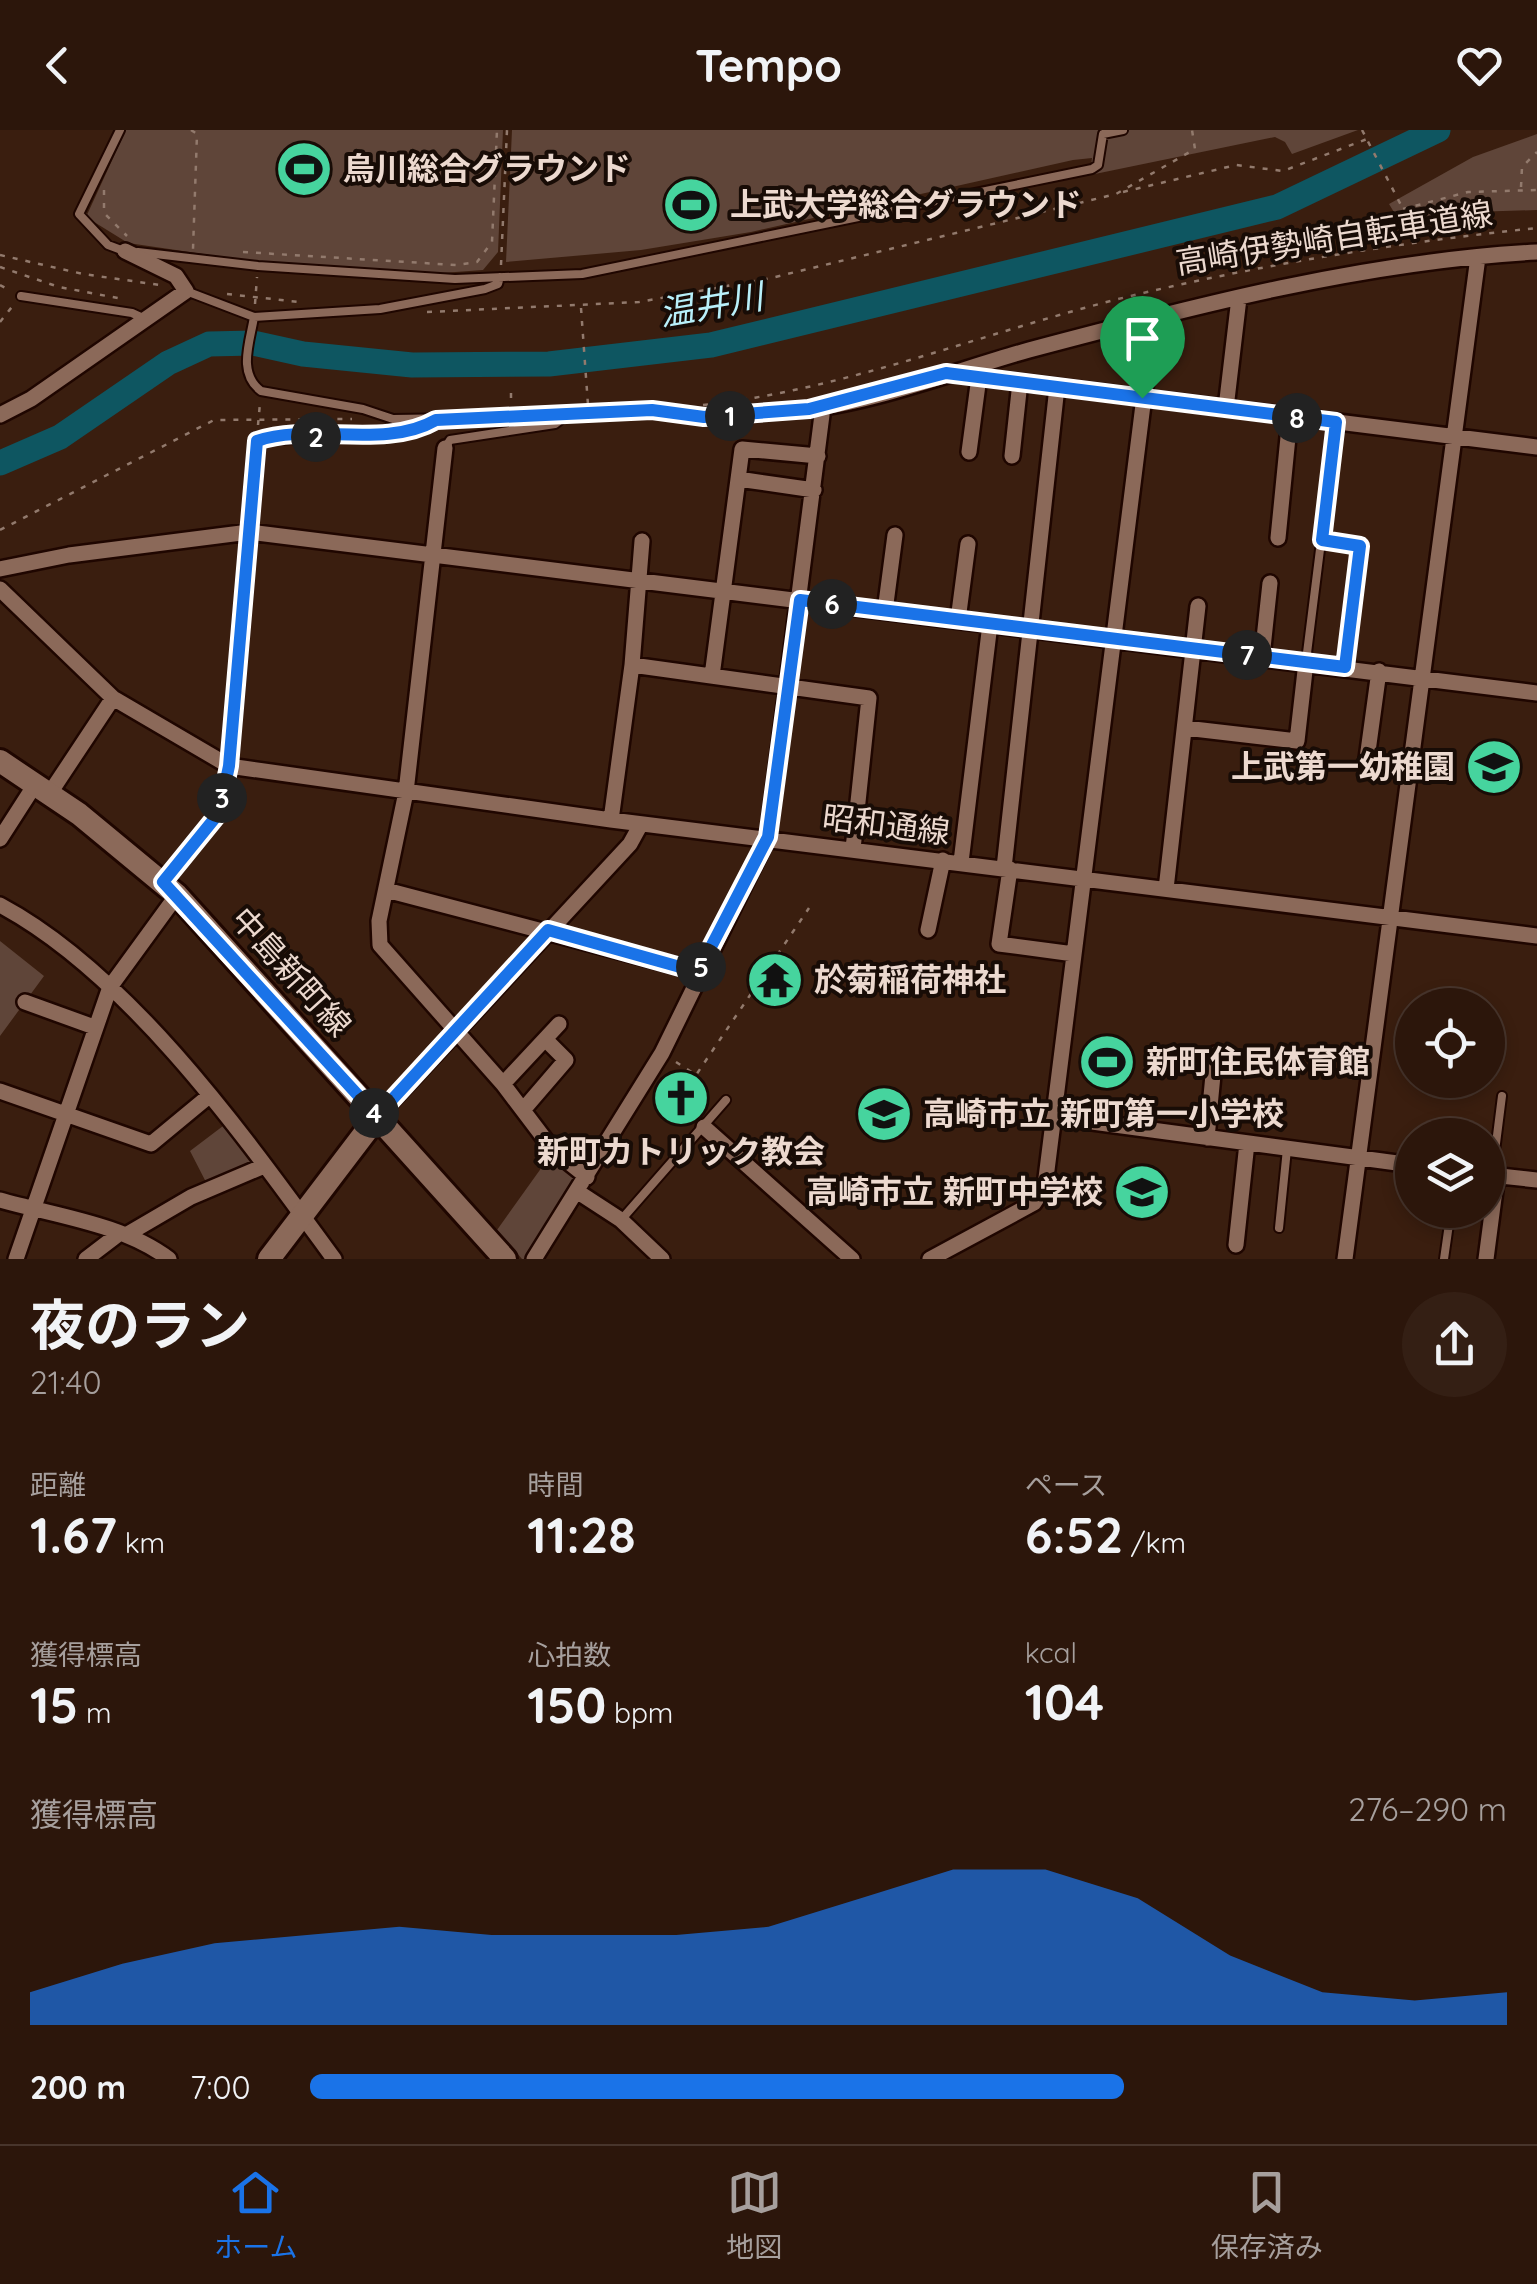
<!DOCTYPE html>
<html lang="ja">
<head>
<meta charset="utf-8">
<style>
  body { margin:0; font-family:Quicksand,"Noto Sans JP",sans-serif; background:#341f14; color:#f1f3f6; height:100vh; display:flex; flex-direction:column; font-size:38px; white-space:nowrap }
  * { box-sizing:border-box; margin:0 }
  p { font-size:32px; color:#a69f9d }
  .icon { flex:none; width:55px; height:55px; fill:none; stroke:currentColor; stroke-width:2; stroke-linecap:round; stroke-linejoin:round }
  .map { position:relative; height:1129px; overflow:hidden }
  .details { display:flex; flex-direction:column; background:#2c160b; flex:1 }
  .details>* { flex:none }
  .fabs { position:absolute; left:1395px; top:858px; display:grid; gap:20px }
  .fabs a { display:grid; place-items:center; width:110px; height:110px; border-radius:50%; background:#2c160b; box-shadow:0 5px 15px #0003,0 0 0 2px #48352c; font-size:50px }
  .pin { position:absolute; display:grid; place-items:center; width:85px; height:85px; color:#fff; margin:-102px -42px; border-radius:50% 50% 50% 0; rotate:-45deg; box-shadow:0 0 10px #0007 }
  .pin .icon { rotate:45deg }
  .km { position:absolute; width:50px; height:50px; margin:-25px; border-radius:50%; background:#222; color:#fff; font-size:28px; line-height:50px; text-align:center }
  .round { display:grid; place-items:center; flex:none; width:105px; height:105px; border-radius:52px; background:#341f14 }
  .head { display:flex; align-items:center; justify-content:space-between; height:170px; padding:0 30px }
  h1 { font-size:55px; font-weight:700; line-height:75px }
  .figures { display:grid; grid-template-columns:repeat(3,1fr); gap:15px; height:170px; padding:10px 30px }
  .figures div { display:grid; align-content:center }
  .figures b { font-size:50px; font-weight:700 }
  .figures small { font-size:28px; font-weight:400 }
  .figures p { font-size:28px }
  .chart { height:280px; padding:20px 30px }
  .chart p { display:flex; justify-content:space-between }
  .chart svg { width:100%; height:180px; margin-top:10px; fill:#1a73e8; opacity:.7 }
  ul { padding:0 30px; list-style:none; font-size:32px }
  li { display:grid; grid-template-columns:160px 120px 1fr; align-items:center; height:75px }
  li i { height:25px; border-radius:12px; background:#1a73e8 }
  header { display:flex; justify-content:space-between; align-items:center; height:130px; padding:0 30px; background:#2c160b; font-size:45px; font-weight:700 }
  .tabs { display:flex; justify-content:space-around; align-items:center; height:140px; border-top:2px solid #48352c; background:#2c160b; font-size:28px; color:#a69f9d }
  .tabs a { display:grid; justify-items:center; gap:5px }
  .tabs .on { color:#1a73e8 }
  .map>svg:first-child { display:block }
</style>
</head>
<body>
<header><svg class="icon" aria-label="back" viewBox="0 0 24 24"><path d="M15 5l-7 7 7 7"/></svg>Tempo<svg class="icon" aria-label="heart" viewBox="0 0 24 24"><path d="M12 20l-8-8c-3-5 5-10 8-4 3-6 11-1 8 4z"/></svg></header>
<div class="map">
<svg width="1537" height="1129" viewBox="0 0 1537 1129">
  <rect width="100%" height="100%" fill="#3a1e0f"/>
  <path fill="#5f4539" d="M126 0H503L498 122 483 140 442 143 258 132 128 113 86 87Z
    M512 0H1358L1292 24 1285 12 1275 7 1090 45 1092 28 1073 30 751 102 641 120 506 132Z
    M1537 4V80L1472 82 1403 97 1389 74 1473 27Z
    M0 811 44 846 0 906Z
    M223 996 252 1031V1037L208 1056 190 1021Z
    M552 1023 581 1047 528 1129H522L497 1100Z"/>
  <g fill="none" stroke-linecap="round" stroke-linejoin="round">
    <path stroke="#0e5661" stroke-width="25" d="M0 333 60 307 168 233 209 214 253 213 303 224 412 235 549 234 711 215 1277 77 1438 0"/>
    <g stroke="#1f0600" stroke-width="12">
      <path id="lane" d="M120 0 79 84 108 115 124 121
        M138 122 258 136 455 149 582 144 1092 39 1098 35 1103 4 1123 0
        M186 161 254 187 380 179 485 159 498 154 500 147
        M21 166 132 183 145 189
        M254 187C250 212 237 243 261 261L363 279 393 289 589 286 652 280 704 287 809 279
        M257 311 375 305 434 291
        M445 318 450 310 555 294 564 287
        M1322 410 1360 416 1345 537
        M1306 531 1336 292
        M1492 1045 1502 966
        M621 1090 726 970
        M1279 1098 1287 1019
        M1444 1129 1451 1080"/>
    </g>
    <g stroke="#1f0600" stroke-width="20">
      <path id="street" d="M956 244 1537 317
        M1226 278 1239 168
        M809 279C878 271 961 239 1029 220 1194 176 1366 131 1537 122
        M0 285 31 269 186 161 176 146 125 121
        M445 318 406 662 379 791 380 815 503 954 553 1020 587 1047
        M969 322 979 247
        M1012 326 1020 252
        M738 349 814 360
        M1278 408 1290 287
        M0 439 69 425 249 402 1537 563
        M0 459 113 568 229 636 611 690 1537 806
        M885 481 895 405
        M958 490 968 414
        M1262 527 1270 453
        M632 535 869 568 853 719
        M712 546 742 319 818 326
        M1185 598 1297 611 1306 532
        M1366 636 1379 541
        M50 663 113 568
        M611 690 632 535 642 411
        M0 709 36 653
        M961 732 990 494
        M1004 738 1057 257
        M1010 739 999 814 1074 824
        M163 752 219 683 229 636 257 311
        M1166 759 1198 476
        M386 760 699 842
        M0 775C131 845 247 1010 334 1129
        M928 800 943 730
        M25 872 94 897
        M503 954 559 894
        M0 961 151 1014 209 966
        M523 980 566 930 547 911
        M377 987 630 714 641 694
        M1055 987 1412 1035
        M704 997 852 1129
        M1207 1008 1215 924
        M1491 1045 1537 1050
        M578 1062 621 1090 662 1129
        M0 1070C56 1086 123 1094 169 1129
        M126 1105 191 1067 264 1036
        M1236 1115 1247 1013
        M16 1129 110 857 177 765
        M86 1129 120 1103
        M534 1129 662 923 768 707 823 277
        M930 1129 1034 1073 1045 1056 1154 187
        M1345 1129 1478 127
        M1486 1129 1497 1045"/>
    </g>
    <g stroke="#1f0600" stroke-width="28">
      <path id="secondary" d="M0 631 79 684 177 765 505 1129
        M269 1129 377 987"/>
    </g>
    <path stroke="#927a6d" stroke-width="2.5" stroke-dasharray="5 8" stroke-linecap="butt" d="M191 0 197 4 193 119
      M1362 0 1403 79 1412 111
      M1521 57 1522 37 1537 22
      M104 60V83L127 106
      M1123 62 1236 35 1283 41 1367 9
      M1403 79 1468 62 1537 60
      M243 122 456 135 477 132 492 112 497 0
      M0 125 83 144 160 155
      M501 135 507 0
      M0 137 59 157 123 169
      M0 155 9 160
      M227 164 299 172
      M255 174 257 147
      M581 178 588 275
      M427 182 639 172 771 148 1116 64 1195 19 1192 0
      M0 192 15 173
      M511 263V276
      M703 275C852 259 994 198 1139 164 1269 133 1404 112 1537 98
      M258 295 260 273
      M0 400 214 290 352 289
      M676 932 696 945 809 778"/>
    <use href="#lane" stroke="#8b6959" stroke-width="8"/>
    <use href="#street" stroke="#8b6959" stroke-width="15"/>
    <use href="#secondary" stroke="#8b6959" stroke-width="22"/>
  </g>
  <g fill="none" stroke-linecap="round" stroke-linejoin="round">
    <g stroke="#fff" stroke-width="20">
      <path id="route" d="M946 243 1336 292 1322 410 1360 416 1345 537 800 470 768 707 698 842 548 800 377 986 163 752 219 683 229 636 257 311C310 292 384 320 436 290L652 280 704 287 809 279Z"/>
    </g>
    <use href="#route" stroke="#1a73e8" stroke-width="12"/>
  </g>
  <defs>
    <g id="stadium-disc" transform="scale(2.875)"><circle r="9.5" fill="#46d49e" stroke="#180c06"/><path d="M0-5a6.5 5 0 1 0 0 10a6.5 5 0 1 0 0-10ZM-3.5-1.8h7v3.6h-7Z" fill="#111"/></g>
    <g id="school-disc" transform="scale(2.875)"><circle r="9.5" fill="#46d49e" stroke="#180c06"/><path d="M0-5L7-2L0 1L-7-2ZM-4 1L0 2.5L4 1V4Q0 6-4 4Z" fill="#111"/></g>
    <g id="temple-disc" transform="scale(2.875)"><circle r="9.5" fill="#46d49e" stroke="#180c06"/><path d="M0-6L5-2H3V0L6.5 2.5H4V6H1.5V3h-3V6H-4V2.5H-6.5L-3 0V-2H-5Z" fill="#111"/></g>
    <g id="church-disc" transform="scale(2.875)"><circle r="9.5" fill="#46d49e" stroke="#180c06"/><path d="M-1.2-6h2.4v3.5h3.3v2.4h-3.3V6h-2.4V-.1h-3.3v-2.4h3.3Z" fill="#111"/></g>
  </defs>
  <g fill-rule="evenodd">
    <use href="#stadium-disc" x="304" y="39"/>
    <use href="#stadium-disc" x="691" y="75"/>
    <use href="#school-disc" x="1494" y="637"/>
    <use href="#temple-disc" x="775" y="850"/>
    <use href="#stadium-disc" x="1107" y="932"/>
    <use href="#church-disc" x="681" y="968"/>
    <use href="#school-disc" x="884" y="984"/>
    <use href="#school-disc" x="1142" y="1062"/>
  </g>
  <g text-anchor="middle" stroke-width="8" stroke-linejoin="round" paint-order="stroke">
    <g font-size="32" font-weight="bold" fill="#ecd9cf" stroke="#180c06" text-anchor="start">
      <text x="343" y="50">烏川総合グラウンド</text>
      <text x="730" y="86">上武大学総合グラウンド</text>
      <text x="1455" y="648" text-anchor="end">上武第一幼稚園</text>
      <text x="814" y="861">於菊稲荷神社</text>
      <text x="1146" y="943">新町住民体育館</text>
      <text x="923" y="995">高崎市立 新町第一小学校</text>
      <text x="681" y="1033" text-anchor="middle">新町カトリック教会</text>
      <text x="1103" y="1073" text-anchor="end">高崎市立 新町中学校</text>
    </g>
    <g font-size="32" fill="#ecd9cf" stroke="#180c06">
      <text transform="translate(1334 108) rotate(-9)" y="11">高崎伊勢崎自転車道線</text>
      <text transform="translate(886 695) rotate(7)" y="11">昭和通線</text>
      <text transform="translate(291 842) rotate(48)" y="11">中島新町線</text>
    </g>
    <g font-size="35" font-style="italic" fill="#b8f0fa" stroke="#180c06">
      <text transform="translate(711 175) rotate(-10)" y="12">温井川</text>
    </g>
  </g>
</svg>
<div class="fabs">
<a><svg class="icon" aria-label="locate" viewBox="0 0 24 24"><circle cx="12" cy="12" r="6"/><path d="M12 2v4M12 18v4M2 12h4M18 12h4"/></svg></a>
<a><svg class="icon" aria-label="layers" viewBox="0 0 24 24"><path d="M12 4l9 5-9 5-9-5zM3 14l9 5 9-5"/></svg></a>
</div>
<div class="pin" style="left:1142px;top:268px;background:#1e9e55"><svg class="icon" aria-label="arrive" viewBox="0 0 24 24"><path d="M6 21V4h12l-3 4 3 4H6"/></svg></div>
<b class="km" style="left:730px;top:286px">1</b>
<b class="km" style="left:316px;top:307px">2</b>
<b class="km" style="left:222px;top:668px">3</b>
<b class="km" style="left:374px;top:983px">4</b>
<b class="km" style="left:701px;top:837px">5</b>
<b class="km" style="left:832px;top:474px">6</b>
<b class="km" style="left:1247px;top:525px">7</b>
<b class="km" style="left:1297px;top:288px">8</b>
</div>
<section class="details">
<div class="head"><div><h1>夜のラン</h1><p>21:40</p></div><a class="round"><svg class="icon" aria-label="share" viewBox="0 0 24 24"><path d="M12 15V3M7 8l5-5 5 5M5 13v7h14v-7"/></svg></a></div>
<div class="figures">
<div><p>距離</p><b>1.67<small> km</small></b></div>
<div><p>時間</p><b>11:28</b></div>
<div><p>ペース</p><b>6:52<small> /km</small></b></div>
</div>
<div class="figures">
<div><p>獲得標高</p><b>15<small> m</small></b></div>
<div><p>心拍数</p><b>150<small> bpm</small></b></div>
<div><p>kcal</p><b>104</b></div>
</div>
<div class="chart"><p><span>獲得標高</span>276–290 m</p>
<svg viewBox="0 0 160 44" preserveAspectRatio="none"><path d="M0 44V36L10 29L20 24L30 22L40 20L50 22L60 22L70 22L80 20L90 13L100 6L110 6L120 13L130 27L140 36L150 38L160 36V44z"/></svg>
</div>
<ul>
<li><b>200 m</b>7:00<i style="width:68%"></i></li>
</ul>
</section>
<nav class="tabs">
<a class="on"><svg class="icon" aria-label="home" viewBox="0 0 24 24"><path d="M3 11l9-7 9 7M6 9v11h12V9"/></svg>ホーム</a>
<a><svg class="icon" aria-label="map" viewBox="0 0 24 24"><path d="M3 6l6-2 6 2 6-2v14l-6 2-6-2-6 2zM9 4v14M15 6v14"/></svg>地図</a>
<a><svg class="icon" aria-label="saved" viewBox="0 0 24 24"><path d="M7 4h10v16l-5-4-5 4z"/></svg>保存済み</a>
</nav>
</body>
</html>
